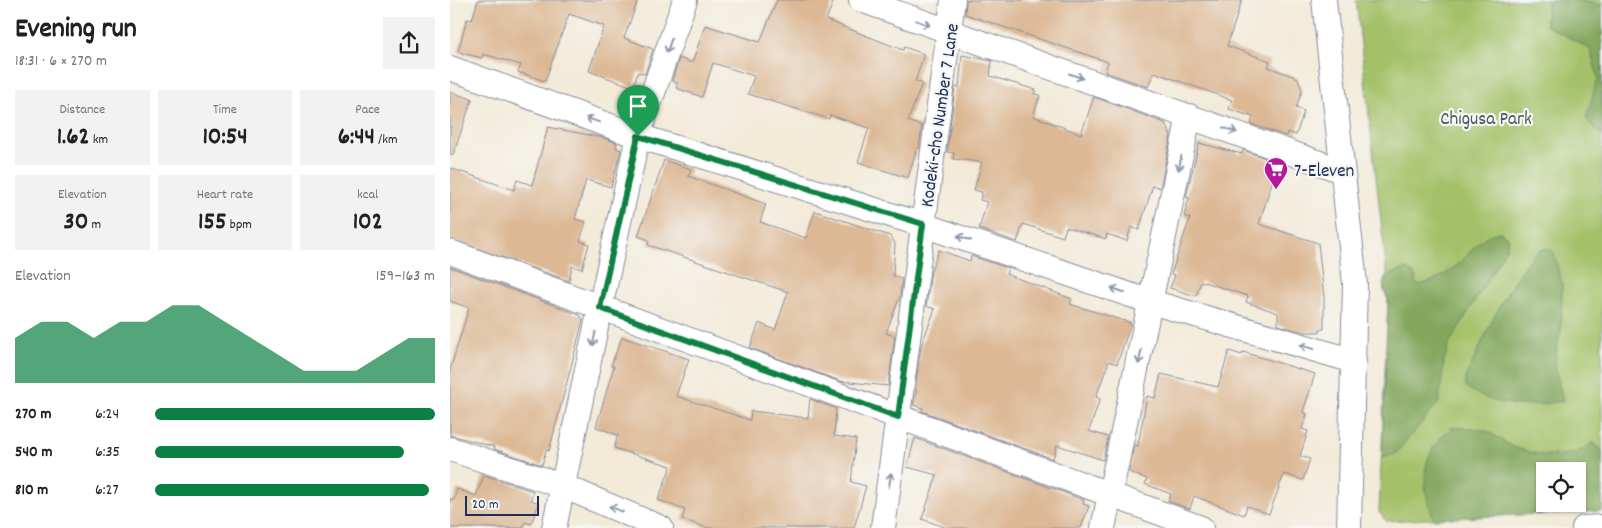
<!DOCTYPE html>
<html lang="en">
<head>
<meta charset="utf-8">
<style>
  body { margin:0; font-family:Dekko,sans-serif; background:#f2f2f2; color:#202124; height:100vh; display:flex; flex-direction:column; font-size:19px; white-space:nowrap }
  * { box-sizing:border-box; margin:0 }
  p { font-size:16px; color:#757577 }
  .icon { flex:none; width:28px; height:28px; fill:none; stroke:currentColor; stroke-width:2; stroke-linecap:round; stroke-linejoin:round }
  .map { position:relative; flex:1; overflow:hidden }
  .panel { display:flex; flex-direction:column; background:#fff; width:450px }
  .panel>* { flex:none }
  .buttons { position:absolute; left:1086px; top:462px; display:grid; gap:10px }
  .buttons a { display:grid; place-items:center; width:50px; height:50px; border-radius:0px; background:#fff; box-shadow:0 1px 4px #0004; font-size:25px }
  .scale { position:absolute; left:15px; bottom:12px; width:74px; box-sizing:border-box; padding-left:5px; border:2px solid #1b2f5e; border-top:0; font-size:14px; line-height:18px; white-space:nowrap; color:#1b2f5e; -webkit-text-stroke:4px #f6f6f2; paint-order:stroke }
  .pin { position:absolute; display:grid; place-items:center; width:42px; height:42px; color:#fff; margin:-51px -21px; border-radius:50% 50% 50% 0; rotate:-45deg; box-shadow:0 0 5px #0007 }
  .pin .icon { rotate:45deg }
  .round { display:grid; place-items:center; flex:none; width:52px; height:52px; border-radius:0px; background:#f2f2f2 }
  .overview { display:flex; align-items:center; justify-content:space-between; height:85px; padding:0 15px }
  h1 { font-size:28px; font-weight:700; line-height:38px }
  .metrics { display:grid; grid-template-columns:repeat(3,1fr); gap:8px; height:85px; padding:5px 15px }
  .metrics div { display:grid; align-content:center; border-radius:0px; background:#f2f2f2; text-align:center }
  .metrics b { font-size:25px; font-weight:700 }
  .metrics small { font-size:14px; font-weight:400 }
  .metrics p { font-size:14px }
  .chart { height:140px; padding:10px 15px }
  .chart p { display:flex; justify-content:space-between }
  .chart svg { width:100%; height:90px; margin-top:5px; fill:#0b8043; opacity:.7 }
  ul { padding:0 15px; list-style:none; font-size:16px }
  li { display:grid; grid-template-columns:80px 60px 1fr; align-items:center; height:38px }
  li i { height:12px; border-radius:6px; background:#0b8043 }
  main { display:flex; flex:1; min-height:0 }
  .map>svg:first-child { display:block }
</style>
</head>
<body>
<main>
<section class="panel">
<div class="overview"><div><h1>Evening run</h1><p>18:31 · 6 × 270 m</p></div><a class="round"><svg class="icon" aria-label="share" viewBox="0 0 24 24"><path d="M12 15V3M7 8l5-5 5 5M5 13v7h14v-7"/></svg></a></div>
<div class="metrics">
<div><p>Distance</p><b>1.62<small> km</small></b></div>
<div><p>Time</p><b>10:54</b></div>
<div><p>Pace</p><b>6:44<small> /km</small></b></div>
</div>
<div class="metrics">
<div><p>Elevation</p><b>30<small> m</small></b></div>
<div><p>Heart rate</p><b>155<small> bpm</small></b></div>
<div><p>kcal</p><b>102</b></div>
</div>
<div class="chart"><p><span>Elevation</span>159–163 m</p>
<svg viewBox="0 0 160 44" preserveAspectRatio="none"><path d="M0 44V22L10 14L20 14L30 22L40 14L50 14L60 6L70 6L80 14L90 22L100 30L110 38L120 38L130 38L140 30L150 22L160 22V44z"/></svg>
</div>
<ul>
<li><b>270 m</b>6:24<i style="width:100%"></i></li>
<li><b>540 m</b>6:35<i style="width:89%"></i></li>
<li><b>810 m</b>6:27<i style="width:98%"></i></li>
</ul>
</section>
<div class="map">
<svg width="1152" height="528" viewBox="0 0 1152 528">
  <rect width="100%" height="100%" fill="#f6f6f2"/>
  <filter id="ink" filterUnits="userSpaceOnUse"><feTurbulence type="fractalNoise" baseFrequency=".02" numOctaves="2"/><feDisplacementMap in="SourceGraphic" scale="10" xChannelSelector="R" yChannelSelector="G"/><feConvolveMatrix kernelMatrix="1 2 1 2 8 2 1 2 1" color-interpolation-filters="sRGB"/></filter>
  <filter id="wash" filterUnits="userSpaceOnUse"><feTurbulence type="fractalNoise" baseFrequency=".0096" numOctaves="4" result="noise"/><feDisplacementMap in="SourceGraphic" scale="20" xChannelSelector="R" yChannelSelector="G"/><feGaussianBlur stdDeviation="1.12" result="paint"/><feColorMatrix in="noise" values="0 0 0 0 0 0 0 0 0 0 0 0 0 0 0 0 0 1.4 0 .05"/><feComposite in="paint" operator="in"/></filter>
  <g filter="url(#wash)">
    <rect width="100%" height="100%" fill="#f3ead8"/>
    <path fill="#a4c169" stroke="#607864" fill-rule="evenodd" d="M906 0H1152V511L936 521 929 512 938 299C933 291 931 283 937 275ZM1095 471H1128V504H1095Z"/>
    <path fill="#83a75d" stroke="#4f6b5e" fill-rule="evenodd" d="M1097 0H1128L1152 5V136L1136 119 1148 77 1140 49 1096 25Z
      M1051 232 1058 238 1056 249 1000 342 994 361 989 402 945 454 932 458 938 299C926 276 939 274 958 269L965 276 966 285C980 285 1000 272 1011 262 1023 249 1032 234 1051 232Z
      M1095 248 1101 249 1104 253 1112 285 1111 329 1106 351 1105 367 1113 401C1079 407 1044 409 1015 386V380C1025 356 1071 252 1095 248Z
      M1001 428C1012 428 1026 427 1036 431 1043 433 1049 439 1056 443 1079 456 1123 463 1143 442L1152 451V511L984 519C970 483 970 454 1001 428ZM1095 471H1128V504H1095Z"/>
    <g id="blocks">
      <path fill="#dcb894" d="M28 0H188L174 38 203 49 195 74 188 72 183 87 139 71 154 26 119 14 95 81 68 72 71 65 33 54 32 58 8 52 17 19 22 20Z
        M327 0H384L376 20 453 50 454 47 474 54 465 82 472 83 458 121 472 126 469 149 467 148 458 178 408 162 419 128 380 115 379 119 298 94 304 76 263 63 252 97 226 88 228 83 222 81 229 58 242 63 255 25 310 42Z
        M516 0H792L777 46 820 61 818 67 848 78 852 91 846 108 854 111 846 135 837 132 836 136 801 124 803 117 779 109 782 100 704 72 698 87 655 72 658 62 515 14Z
        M512 55 542 61 540 76 586 90 584 94 590 95 583 116 631 134 644 97 715 123 721 136 710 188 703 185 689 230 681 227 677 241 657 234 656 239 616 227 613 237 573 224 567 242 529 229 537 202 530 200 532 192 524 190 532 162 503 159 504 153 497 152 505 87H509Z
        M0 92 22 99 3 155 0 154Z
        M98 127 154 138 167 143 166 148 171 150 161 187 136 180 125 219 136 222 130 241 139 244 132 269 122 266 119 281 0 239V168L64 190 67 180 82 185Z
        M749 143 792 154 793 150 828 163 809 224 868 243 874 297V329H870V332H854L828 325V313L796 302 798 296 751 281 746 296 720 288 725 275 721 274 740 218 734 216 739 198 736 197Z
        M214 160 241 169 238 176 316 204 310 222 356 238 365 211 440 236 445 243 443 276 452 279 450 296 436 333 445 336 438 386 390 381 300 348 309 323 325 330 338 292 198 245 199 240 188 236Z
        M489 250 520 261 521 256 558 268 556 274 622 299 620 304 681 323 667 364 659 361 646 397 650 399 639 431 658 437 653 460 607 445 603 459 472 411 473 408 463 405 467 390 465 389 471 346 485 309 476 306 481 271Z
        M0 267 130 315 133 320 99 451 96 450 92 465 44 449 45 447 0 435V370L19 308 0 301Z
        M172 337 239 359 226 396 300 420 301 411 358 418 360 399 386 409 384 436 406 439 401 482 416 486 404 528H257L232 519 235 510 208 500 221 466 164 448 168 435 146 427 164 366H161Z
        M779 351 792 355 793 352 803 355 865 374 853 412 857 414 852 429 858 431 850 456 860 459 853 480 834 474 819 514 797 506 794 515 744 496 740 509 718 501 721 494 695 484 697 479 679 472 684 445 688 446 697 396 705 398 711 374 768 387Z
        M465 438 634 500 633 504 639 506 631 528H497L472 519 487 475 457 467Z
        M34 475 83 491 81 500 89 503 81 524 75 522 73 528H0V499L4 500 7 489 26 496Z"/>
    </g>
  </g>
  <g filter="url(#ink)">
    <use href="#blocks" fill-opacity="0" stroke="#878c9b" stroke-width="1"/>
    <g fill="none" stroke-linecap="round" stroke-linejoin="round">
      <g stroke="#878c9b" stroke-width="26">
        <path id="minor" d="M411 0 892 171
          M874 0 905 284 899 528
          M0 68 188 136 473 225 701 302 904 361
          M0 252 751 528
          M0 449 113 486 211 528
          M104 528 150 308 188 136 235 0
          M433 528 503 0
          M653 528 739 116
          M1134 528 1152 527"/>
      </g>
      <use href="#minor" stroke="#fff" stroke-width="24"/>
    </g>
    <defs><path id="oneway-shaft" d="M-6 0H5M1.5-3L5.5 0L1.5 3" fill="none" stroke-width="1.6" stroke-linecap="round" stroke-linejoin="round" transform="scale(1.25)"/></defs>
    <g stroke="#8d97ae">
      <use href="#oneway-shaft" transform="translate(473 23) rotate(20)"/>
      <use href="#oneway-shaft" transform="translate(219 46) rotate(109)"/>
      <use href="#oneway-shaft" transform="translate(626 76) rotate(19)"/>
      <use href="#oneway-shaft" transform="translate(143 120) rotate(-160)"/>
      <use href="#oneway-shaft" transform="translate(780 130) rotate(20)"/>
      <use href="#oneway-shaft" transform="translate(730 163) rotate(101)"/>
      <use href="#oneway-shaft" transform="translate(514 238) rotate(-161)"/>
      <use href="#oneway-shaft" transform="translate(668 290) rotate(-161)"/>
      <use href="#oneway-shaft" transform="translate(144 339) rotate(102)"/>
      <use href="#oneway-shaft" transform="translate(857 347) rotate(-164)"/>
      <use href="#oneway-shaft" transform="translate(690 357) rotate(102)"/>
      <use href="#oneway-shaft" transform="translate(440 480) rotate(-82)"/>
      <use href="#oneway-shaft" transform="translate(166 509) rotate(-157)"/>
    </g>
  </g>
  <g fill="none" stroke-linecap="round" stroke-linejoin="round" filter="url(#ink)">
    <g stroke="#fff" stroke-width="10">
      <path id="route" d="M188 136 473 224 448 417 150 308Z"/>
    </g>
    <use href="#route" stroke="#0b8043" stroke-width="6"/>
  </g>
  <defs>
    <g id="supermarket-pin" transform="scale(1.25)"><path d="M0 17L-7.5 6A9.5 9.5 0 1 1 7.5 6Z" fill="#b5179e" stroke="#f6f6f2"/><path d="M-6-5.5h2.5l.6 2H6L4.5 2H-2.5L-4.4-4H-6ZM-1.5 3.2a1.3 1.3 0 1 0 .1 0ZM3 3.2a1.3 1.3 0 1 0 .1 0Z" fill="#fff"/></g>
  </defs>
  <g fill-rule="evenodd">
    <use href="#supermarket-pin" x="826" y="169"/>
  </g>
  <g text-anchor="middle" stroke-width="4.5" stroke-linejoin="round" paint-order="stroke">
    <g font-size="19" fill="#1b2f5e" stroke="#f6f6f2">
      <text transform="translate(488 115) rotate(-82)" y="7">Kodeki-cho Number 7 Lane</text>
    </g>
    <g font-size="19" fill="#445b61" stroke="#f6f6f2">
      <text x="1036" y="124">Chigusa Park</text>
    </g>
    <g font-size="19" fill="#1b2f5e" stroke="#f6f6f2" text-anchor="start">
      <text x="844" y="176">7-Eleven</text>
    </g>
  </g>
</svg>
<div class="buttons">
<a><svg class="icon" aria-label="locate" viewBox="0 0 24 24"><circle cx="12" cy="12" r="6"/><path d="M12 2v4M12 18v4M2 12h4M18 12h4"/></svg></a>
</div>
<div class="scale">20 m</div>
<div class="pin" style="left:188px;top:136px;background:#1e9e55"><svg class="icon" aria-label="arrive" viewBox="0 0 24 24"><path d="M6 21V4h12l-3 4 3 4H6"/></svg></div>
</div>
</main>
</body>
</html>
